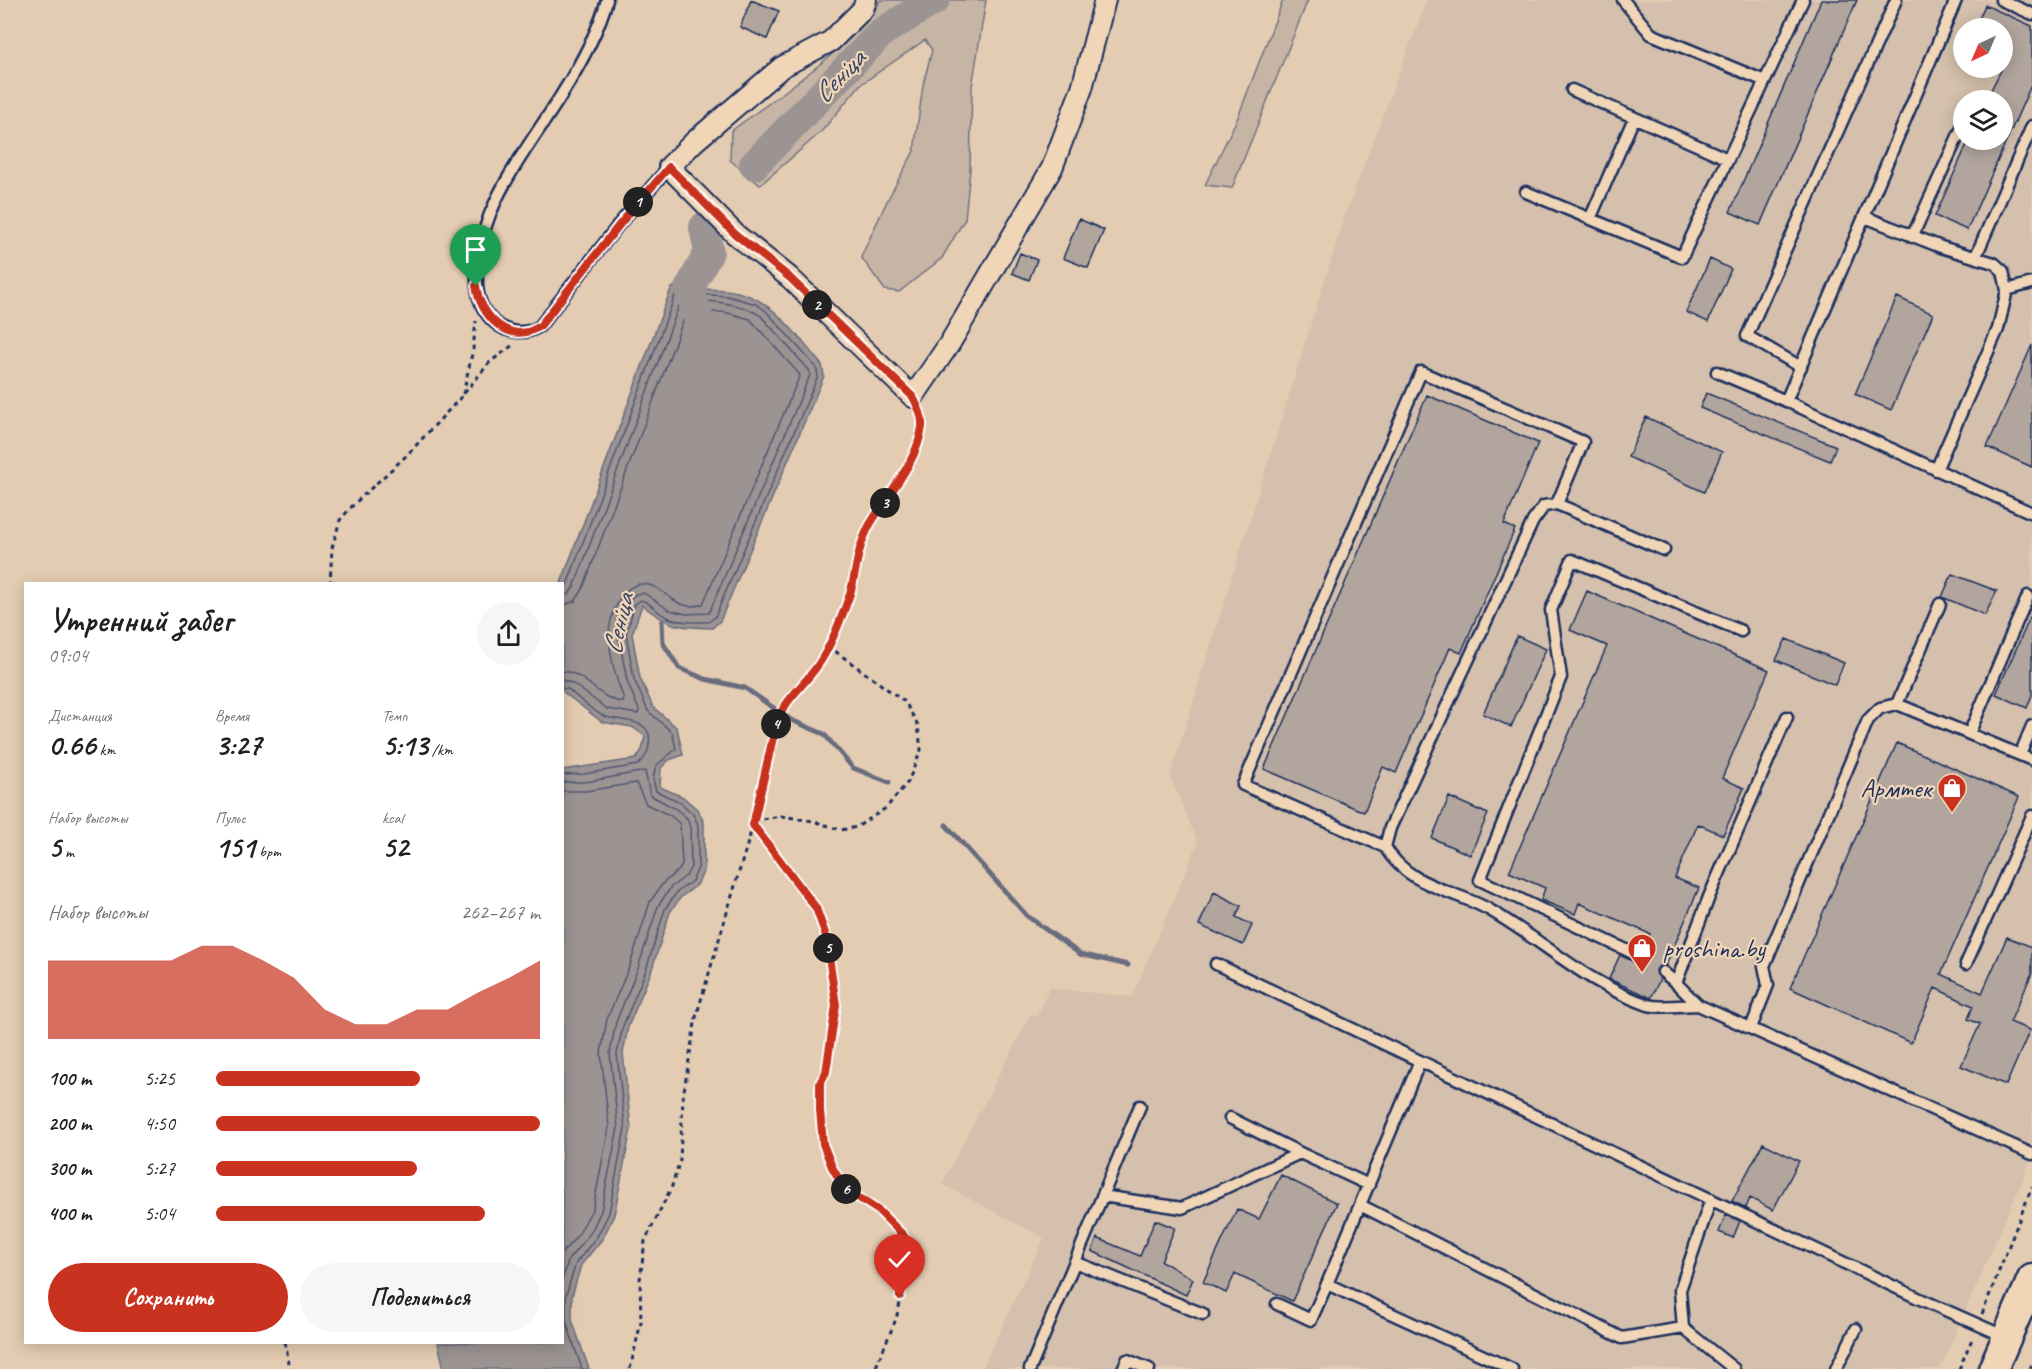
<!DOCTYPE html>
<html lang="ru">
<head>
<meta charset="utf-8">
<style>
  body { margin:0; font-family:Caveat,sans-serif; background:#f6f6f6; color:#202124; height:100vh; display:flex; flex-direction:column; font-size:22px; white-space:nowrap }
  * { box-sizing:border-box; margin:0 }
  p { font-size:20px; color:#757577 }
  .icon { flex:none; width:33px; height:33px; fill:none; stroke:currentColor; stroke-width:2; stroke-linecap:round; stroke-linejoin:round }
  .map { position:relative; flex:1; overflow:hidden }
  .sheet { position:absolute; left:24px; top:582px; width:540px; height:762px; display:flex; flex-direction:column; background:#fff; border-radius:0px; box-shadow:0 3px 15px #0003 }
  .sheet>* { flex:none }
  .needle { width:39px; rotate:224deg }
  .tools { position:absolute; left:1953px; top:18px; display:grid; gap:12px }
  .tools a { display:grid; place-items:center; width:60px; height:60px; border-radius:50%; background:#fff; box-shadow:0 3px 15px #0003; font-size:30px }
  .pin { position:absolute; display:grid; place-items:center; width:51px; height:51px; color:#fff; margin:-62px -26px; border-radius:50% 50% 50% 0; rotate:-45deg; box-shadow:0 0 6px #0007 }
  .pin .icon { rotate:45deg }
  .km { position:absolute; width:30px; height:30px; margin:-15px; border-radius:50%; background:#222; color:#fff; font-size:16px; line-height:30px; text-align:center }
  .round { display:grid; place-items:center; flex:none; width:63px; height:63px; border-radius:32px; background:#f6f6f6 }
  .head { display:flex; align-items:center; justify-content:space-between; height:102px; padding:0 24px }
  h1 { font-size:33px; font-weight:600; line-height:45px }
  .metrics { display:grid; grid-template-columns:repeat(3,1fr); gap:9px; height:102px; padding:6px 24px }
  .metrics div { display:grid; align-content:center }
  .metrics b { font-size:30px; font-weight:600 }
  .metrics small { font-size:16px; font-weight:400 }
  .metrics p { font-size:16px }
  .chart { height:168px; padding:12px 24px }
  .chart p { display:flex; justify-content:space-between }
  .chart svg { width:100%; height:108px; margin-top:6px; fill:#c8321e; opacity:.7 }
  .cta { display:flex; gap:12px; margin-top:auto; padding:12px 24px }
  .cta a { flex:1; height:69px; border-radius:36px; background:#c8321e; color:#fff; font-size:24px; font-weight:600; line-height:69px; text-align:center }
  .cta a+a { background:#f6f6f6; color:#202124 }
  ul { padding:0 24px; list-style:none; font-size:20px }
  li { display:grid; grid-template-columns:96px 72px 1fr; align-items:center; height:45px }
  li i { height:15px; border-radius:8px; background:#c8321e }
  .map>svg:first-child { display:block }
</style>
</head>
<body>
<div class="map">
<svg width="2032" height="1369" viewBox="0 0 2032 1369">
  <rect width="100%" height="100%" fill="#e3ccb2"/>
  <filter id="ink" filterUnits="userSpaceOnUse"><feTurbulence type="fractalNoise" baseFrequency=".0167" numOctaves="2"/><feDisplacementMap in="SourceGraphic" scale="12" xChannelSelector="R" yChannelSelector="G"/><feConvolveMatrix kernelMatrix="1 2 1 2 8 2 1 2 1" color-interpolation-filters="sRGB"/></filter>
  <g filter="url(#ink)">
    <path fill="#d4c0ac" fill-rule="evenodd" d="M1427 0H2032V1158L1940 1369H982L1044 1238 942 1184 1031 1014 1037 1017 1049 988 1132 997 1198 843 1170 776 1345 215ZM1964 28H2002V68H1964ZM1964 100H2002V140H1964Z"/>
    <path fill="#c6b5a5" stroke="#707282" stroke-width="1.5" d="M880 0H986L972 87 970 169 965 219 942 258 899 292 885 290 861 257 888 199 914 151 923 85 932 50 925 40 860 85 821 132 760 185 730 160 731 131C763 107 871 33 880 0Z
      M1283 0H1308L1232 188 1205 185 1238 117Z"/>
    <path fill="#9c9493" stroke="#686c7e" stroke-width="1.5" d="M676 285C693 291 709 288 726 290 771 294 795 334 822 365L824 376 720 621 712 628C676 627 670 627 642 605L632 634 640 678 653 707 677 728 683 755 669 760 661 768 660 787 683 797 698 810 704 823V870L697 885 681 897 670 912 651 972 628 1027 623 1053 631 1129 614 1215 603 1238 581 1265 572 1296V1320L589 1369H444L438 1343 562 1342 563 770 636 759 642 750 645 736 632 727 602 722 563 692 561 583 671 289Z"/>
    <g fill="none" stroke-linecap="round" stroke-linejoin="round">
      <path stroke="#4f5773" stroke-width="1.5" d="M562 589 567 585 676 293 727 296 756 304 766 311 816 367 818 376 715 617 709 622C695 622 678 623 665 616 656 612 651 602 641 600L635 604 626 634 634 679 648 711 672 732 676 749 656 766 653 779 656 791 680 802 693 814 698 825V868L692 881 677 892 665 909 646 970 623 1026 617 1054 625 1128 609 1213 598 1235 576 1263 566 1295V1321L582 1369
        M562 597 569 594 574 587 680 303C705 299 740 302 761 316L809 370 810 375 709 613 686 614 669 610 644 593 636 594 629 600 618 633 627 681 639 710 638 714 607 709 572 683 562 680
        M562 606 575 601 582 591 686 313 724 312 750 319 800 375 703 604C676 614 666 586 644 584 622 582 608 618 609 636 610 657 616 680 624 699L623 702C599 701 586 672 562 671
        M562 688 568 689C578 698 593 712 606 717 624 722 654 718 649 745 648 753 644 760 638 765L584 774 562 775
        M562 782H586L645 771 650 795 676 809 687 818 690 827 691 867 686 876 671 887 658 906 638 968 616 1022 610 1053 618 1128 601 1211 591 1232 569 1259 562 1280
        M562 791H586L636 783 646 804 671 816 680 824 682 865 679 870 663 883 650 902 630 965 607 1019 601 1053 609 1127 593 1208 578 1235 562 1253"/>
      <path stroke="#686c7e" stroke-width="5" d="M662 622 663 643 679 668 705 679 745 688 791 720 824 734 853 768 889 782
        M946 825 1027 916 1080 954 1128 965"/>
      <path stroke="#9c9493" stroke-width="30" d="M754 165 882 32 935 0
        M702 329 689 289 709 252 704 227"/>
    </g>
    <path fill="#b1a59d" stroke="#1b2f5e" stroke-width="1.5" d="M751 0 779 11 767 39 740 27Z
      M1821 0H1857L1760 225 1730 212Z
      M1985 5 2032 26V83L1967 230 1935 216 1969 140H2002V100H1986L2002 68V28H1975Z
      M1079 219 1104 230 1088 268 1063 258Z
      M1020 253 1037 260 1029 280 1012 273Z
      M1710 259 1731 269 1708 322 1686 312Z
      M1897 297 1933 314 1891 410 1855 394Z
      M2032 345V467L1987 447Z
      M1706 393 1836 446 1830 461 1700 408Z
      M1427 395 1538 443 1504 524 1515 529 1461 653 1450 648 1396 773 1383 767 1364 812 1264 769Z
      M1646 417 1722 452 1704 492 1628 457Z
      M1952 574 1997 591 1985 615 1942 597Z
      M1587 591 1769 670 1722 778 1744 788 1723 835 1698 824 1675 878 1699 888 1666 965H1660L1656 970 1660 979 1651 998 1609 979 1620 955 1638 964 1646 963 1648 956 1644 950 1650 934 1579 903 1575 914 1541 900 1545 888 1509 872 1607 646 1570 630Z
      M2032 613V695L2027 708 1996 694Z
      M1517 636 1546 649 1511 727 1483 714Z
      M1786 639 1844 663 1835 685 1776 660Z
      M1897 743 2019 797 1941 974 1982 993 2007 937 2032 947V973L2010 1022 2030 1030 2006 1085 1961 1066 1980 1024 1968 1019 1973 1006 1935 988 1911 1043 1790 988Z
      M1449 797 1488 814 1470 855 1432 838Z
      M1214 892 1241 906 1236 917 1252 925 1243 945 1199 925Z
      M1763 1143 1799 1161 1773 1210 1750 1198 1746 1208 1732 1201Z
      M1281 1175 1337 1203 1292 1301 1235 1274 1226 1293 1203 1282 1237 1209 1259 1219Z
      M1726 1215 1740 1221 1733 1238 1719 1232Z
      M1155 1220 1175 1228 1161 1261 1193 1279 1186 1295 1092 1251 1097 1238 1140 1256Z"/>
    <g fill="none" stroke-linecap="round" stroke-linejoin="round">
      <g stroke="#1b2f5e" stroke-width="15">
        <path id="lane" d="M607 0C598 33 580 65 562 94 527 151 480 203 477 272 476 292 479 308 494 322 506 333 525 336 540 326L620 223 669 167
          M1623 0 1651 34 1765 81
          M1956 0 1786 401 2032 513
          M2001 0 2032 14
          M1572 90 1728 159
          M1526 192 1682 257 1803 0
          M1865 217 1941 247 1994 263 2003 271 2007 290 1998 329 1936 470
          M1590 219 1634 118
          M1912 237 1964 123
          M1976 256 2032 126
          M2007 290 2032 283
          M1801 367 1747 336 1896 0
          M1717 372 1786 401
          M1664 550 1557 504 1544 506 1533 521 1390 828 1385 847C1409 887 1451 889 1488 909 1544 941 1585 983 1648 1005 1662 1009 1683 1005 1698 1005
          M1897 704 1940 604
          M1787 717 1709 897 1676 983 1698 1005 2032 1154
          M1969 734 2028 596
          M2020 755 2032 726
          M1385 847 1243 785 1421 372 1583 442 1557 504
          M1641 957 1480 880 1561 677 1551 610 1572 560 1741 631
          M1216 964 1918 1298 2006 1337
          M1966 964 2032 816
          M1663 972 1676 983
          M1751 1028 1768 985 1764 966 1868 720 1880 708 1897 704 2032 760
          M1420 1061 1327 1284 1512 1369
          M1230 1118 1300 1153
          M1102 1196 1182 1208 1300 1153 1369 1185
          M1360 1205 1622 1338 1683 1328 1680 1290 1711 1199
          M1075 1262 1203 1314
          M1277 1304 1311 1320 1327 1284
          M1683 1328 1734 1369
          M1030 1369 1140 1106
          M1123 1369 1127 1360 1149 1369
          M1836 1369 1856 1329"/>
      </g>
      <g stroke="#1b2f5e" stroke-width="24">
        <path id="street" d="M866 0 863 9 831 41 782 67 695 141 669 167 735 234 789 277 913 397 950 343 1052 168 1082 88 1105 0"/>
      </g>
      <g stroke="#1b2f5e" stroke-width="33">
        <path id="secondary" d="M1993 1369 2032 1279"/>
      </g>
      <path stroke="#1b2f5e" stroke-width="3" stroke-dasharray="4.5 4.5" stroke-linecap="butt" d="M463 394 473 349 476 321
        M330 584 332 548 340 520 354 504 407 455 462 396 490 362 513 345
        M828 646 905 702 918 725 921 750 908 782 886 808 857 827 841 830 813 821 781 816 763 819 753 825 816 908 826 936 836 1005 826 1072 820 1083 819 1096 823 1144 832 1167 845 1189 879 1211 903 1235 911 1249 912 1255 896 1319 875 1369
        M1982 1314 2032 1187
        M285 1342 290 1369
        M630 1369 641 1322 640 1280 645 1241 672 1186 680 1160 683 1097 696 1017 753 825 777 720C787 697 805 685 818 665 830 648 843 614 850 594 854 581 853 566 857 553 870 514 930 454 921 413
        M1959 1369 1973 1337
        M2030 1369 2032 1364"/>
      <use href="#lane" stroke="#f0d6b7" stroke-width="10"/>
      <use href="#street" stroke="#f0d6b7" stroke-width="20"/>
      <use href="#secondary" stroke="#f0d6b7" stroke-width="28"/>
    </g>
  </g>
  <g fill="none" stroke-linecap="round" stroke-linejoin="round" filter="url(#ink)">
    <g stroke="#fff" stroke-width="12">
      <path id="route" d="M476 286C480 315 509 347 540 326L620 224 669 167 735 234 789 277 913 397C918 407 923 416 922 427 917 464 885 497 868 528 856 552 857 570 850 594 843 614 830 648 818 665 804 685 787 698 777 720L753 825 816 908 826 936 836 1005 826 1072 820 1083V1110L823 1144 832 1167 845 1189 879 1211 903 1235 912 1249V1255L900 1296"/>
    </g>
    <use href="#route" stroke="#c8321e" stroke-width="8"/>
  </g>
  <defs>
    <g id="shop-pin" transform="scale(1.5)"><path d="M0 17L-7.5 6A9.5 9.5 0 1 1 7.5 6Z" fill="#c8321e" stroke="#f0d6b7"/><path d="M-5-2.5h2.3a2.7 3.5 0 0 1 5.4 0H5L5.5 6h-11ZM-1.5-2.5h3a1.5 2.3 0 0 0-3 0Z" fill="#fff"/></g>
  </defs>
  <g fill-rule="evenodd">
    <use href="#shop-pin" x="1952" y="788"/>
    <use href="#shop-pin" x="1642" y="948"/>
  </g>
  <g text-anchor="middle" stroke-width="4.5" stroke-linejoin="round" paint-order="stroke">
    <g font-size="26" fill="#1b2f5e" stroke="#f0d6b7" text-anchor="end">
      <text x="1931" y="797">Армтек</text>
      <text x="1663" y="957" text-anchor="start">proshina.by</text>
    </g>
    <g font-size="27" font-style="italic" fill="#354369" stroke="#f0d6b7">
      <text transform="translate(839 76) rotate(-46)" y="9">Сеніца</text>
      <text transform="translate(618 624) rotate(-77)" y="9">Сеніца</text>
    </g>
  </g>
</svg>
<div class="tools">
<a><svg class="needle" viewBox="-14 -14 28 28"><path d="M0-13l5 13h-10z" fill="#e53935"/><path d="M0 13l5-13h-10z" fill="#757577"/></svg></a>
<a><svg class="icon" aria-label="layers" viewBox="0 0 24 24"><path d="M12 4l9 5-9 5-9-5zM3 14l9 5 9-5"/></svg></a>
</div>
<div class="pin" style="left:476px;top:286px;background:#1e9e55"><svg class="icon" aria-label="arrive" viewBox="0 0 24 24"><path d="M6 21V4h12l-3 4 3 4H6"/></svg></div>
<div class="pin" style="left:900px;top:1296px;background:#d93025"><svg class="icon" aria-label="check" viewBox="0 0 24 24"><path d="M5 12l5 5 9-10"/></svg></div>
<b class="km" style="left:638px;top:202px">1</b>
<b class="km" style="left:817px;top:305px">2</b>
<b class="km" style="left:885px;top:503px">3</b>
<b class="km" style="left:776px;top:724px">4</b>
<b class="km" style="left:828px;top:948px">5</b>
<b class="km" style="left:846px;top:1189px">6</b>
<section class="sheet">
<div class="head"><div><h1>Утренний забег</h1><p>09:04</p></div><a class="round"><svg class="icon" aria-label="share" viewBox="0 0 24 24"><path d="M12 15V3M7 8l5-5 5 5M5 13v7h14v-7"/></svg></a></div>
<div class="metrics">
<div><p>Дистанция</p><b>0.66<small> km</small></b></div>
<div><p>Время</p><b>3:27</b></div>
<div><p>Темп</p><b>5:13<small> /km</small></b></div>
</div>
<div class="metrics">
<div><p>Набор высоты</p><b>5<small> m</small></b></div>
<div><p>Пульс</p><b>151<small> bpm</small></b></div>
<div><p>kcal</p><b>52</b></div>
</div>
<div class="chart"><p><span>Набор высоты</span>262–267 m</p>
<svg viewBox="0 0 160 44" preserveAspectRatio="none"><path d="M0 44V12L10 12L20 12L30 12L40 12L50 6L60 6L70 12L80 19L90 32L100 38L110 38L120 32L130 32L140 25L150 19L160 12V44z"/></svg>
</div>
<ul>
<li><b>100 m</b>5:25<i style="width:63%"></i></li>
<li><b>200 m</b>4:50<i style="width:100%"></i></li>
<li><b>300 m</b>5:27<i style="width:62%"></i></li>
<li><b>400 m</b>5:04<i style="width:83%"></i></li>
</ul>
<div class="cta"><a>Сохранить</a><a>Поделиться</a></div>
</section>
</div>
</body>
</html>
